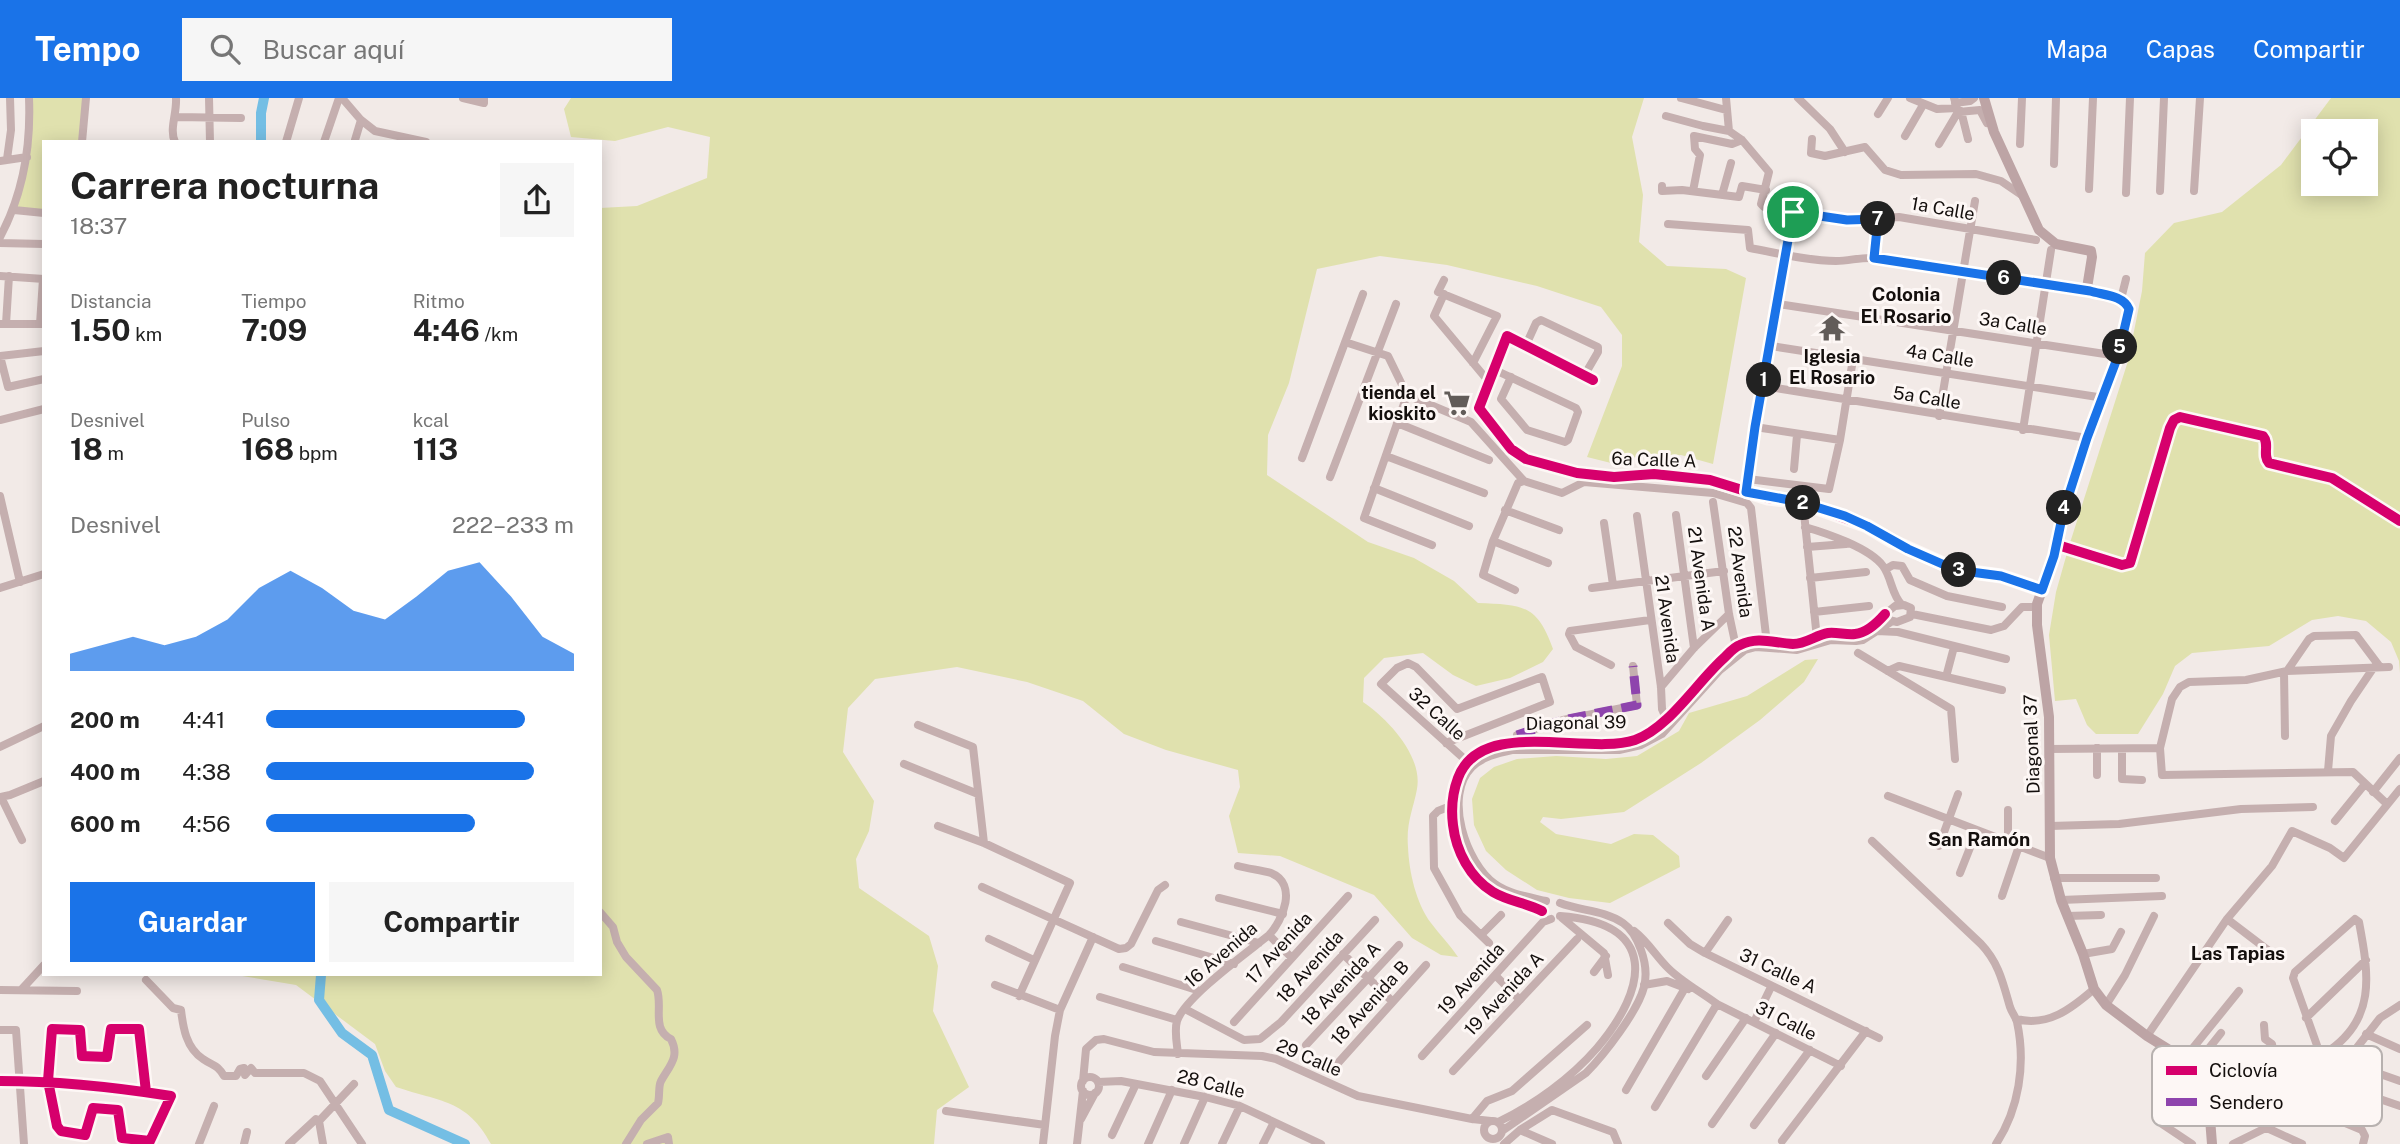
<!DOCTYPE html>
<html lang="es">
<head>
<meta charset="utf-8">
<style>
  body { margin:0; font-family:"Public Sans",sans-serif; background:#f6f6f6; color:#222; height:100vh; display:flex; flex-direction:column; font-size:26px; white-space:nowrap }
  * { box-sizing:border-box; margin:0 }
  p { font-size:23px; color:#767676 }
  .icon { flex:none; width:38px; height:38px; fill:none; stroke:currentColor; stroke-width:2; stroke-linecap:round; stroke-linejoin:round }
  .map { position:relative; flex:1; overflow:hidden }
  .panel { position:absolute; left:42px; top:42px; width:560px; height:836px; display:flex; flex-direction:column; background:#fff; border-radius:0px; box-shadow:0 4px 18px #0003 }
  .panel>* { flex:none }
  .tools { position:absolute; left:2301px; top:21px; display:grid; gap:14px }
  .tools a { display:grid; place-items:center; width:77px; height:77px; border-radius:0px; background:#fff; box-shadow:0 4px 18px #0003; font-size:35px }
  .pin { position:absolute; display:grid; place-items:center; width:60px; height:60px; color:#fff; margin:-30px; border:4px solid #fff; border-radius:50%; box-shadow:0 2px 7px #0007 }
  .km { position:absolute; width:35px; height:35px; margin:-18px; border-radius:50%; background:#222; color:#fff; font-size:19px; line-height:35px; text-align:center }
  .round { display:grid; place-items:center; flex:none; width:74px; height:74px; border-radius:0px; background:#f6f6f6 }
  .overview { display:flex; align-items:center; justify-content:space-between; height:119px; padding:0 28px }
  h1 { font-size:38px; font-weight:700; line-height:52px }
  .stats { display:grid; grid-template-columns:repeat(3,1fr); gap:10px; height:119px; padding:7px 28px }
  .stats div { display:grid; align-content:center }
  .stats b { font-size:30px; font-weight:700 }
  .stats small { font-size:19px; font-weight:400 }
  .stats p { font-size:19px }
  .chart { height:196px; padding:14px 28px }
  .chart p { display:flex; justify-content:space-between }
  .chart svg { width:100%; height:126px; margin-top:7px; fill:#1a73e8; opacity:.7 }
  .action { display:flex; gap:14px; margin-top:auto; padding:14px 28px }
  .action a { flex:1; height:80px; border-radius:0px; background:#1a73e8; color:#fff; font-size:28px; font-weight:700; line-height:80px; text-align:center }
  .action a+a { background:#f6f6f6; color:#222 }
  ul { padding:0 28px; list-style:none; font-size:23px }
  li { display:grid; grid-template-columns:112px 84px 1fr; align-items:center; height:52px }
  li i { height:18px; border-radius:9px; background:#1a73e8 }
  header { display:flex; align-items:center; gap:42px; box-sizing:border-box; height:98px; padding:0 35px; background:#1a73e8; color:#fff }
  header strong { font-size:33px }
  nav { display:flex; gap:38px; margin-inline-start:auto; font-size:24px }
  .search { width:490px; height:63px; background:#f6f6f6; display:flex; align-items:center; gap:18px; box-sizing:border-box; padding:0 24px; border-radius:0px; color:#767676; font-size:26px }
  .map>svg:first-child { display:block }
</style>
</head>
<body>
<header>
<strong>Tempo</strong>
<div class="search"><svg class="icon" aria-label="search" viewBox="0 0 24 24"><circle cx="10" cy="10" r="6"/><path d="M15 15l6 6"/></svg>Buscar aquí</div>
<nav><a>Mapa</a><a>Capas</a><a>Compartir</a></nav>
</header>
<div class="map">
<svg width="2400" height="1046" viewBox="0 0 2400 1046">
  <rect width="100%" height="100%" fill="#f2eae7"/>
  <path fill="#e0e1ae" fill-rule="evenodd" d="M29 0H88L85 44H44V115L14 112 27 59Z
    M571 0H1644L1632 39 1643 97 1639 144 1667 168 1726 171 1746 180 1713 366 1681 357 1641 358 1611 365 1587 359 1622 268V237L1601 209 1537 188 1447 167 1380 158 1317 171 1289 285 1268 337 1267 377 1368 444 1414 460 1454 483 1478 505C1523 507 1537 506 1553 551L1543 564 1510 580 1476 588 1453 577 1423 555 1384 560 1364 580 1363 604C1388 621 1423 658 1417 691 1413 712 1406 725 1408 749 1409 774 1416 805 1431 825 1440 837 1450 847 1458 859L1441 857 1412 840 1374 797 1280 758 1238 755 1229 718 1240 689 1238 672 1166 652 1124 636 1083 603 1027 584 957 569 875 581 848 610 843 654 874 703 869 733 856 761 859 790 929 838 938 868 933 913 969 989 937 1012 934 1046H491C467 1001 440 1004 396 989L385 973 375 946 296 887 236 877H600V110L637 108 707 80 710 39 668 29 615 43 571 39 564 11Z
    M2331 0H2400V575L2399 563 2391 544 2366 523 2338 518 2312 522 2269 548 2192 555 2175 568 2163 596 2138 636H2096L2087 627 2076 601 2055 603 2049 537 2056 494 2069 448 2128 263 2142 193 2145 155 2174 125 2222 114 2281 67ZM2314 33H2366V86H2314Z
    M1818 561 1804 584 1760 622 1701 665 1624 714 1561 721 1543 719 1540 724 1556 736 1611 746 1634 736 1653 737 1679 758 1680 769 1610 805 1569 800 1537 792 1506 772 1486 753 1474 727 1472 701 1480 680 1494 669 1517 661 1556 658 1606 661 1637 658 1679 633 1689 615 1747 598 1805 562Z"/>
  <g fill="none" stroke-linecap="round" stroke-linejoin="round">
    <path stroke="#74bee4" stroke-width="10" d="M261 44V15L264 0
      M321 877 319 902 342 935 372 957 389 1012 465 1046"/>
    <path stroke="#c5afaf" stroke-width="8" d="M209 0 210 44
      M342 0 361 22 375 33 426 44
      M463 0 484 5V0
      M1681 0 1726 12
      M1726 0 1729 33 1742 42 1769 74 1761 106 1764 109 1847 122 1899 119 2036 142
      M1798 0 1830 31 1845 54
      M1910 0 1937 11 1957 10
      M1955 5 1970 3 1974 0
      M1961 13 1968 41
      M1958 14 1980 12 1987 25
      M1878 16 1888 0
      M1666 18 1703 28 1729 33
      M176 19 241 20
      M1905 38 1923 7
      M1812 41 1811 55 1825 58 1865 49 1885 72 1901 77 1976 76 2001 83 2023 98
      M355 42 361 22
      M82 44 86 0
      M175 44C169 31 177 16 176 0
      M286 44 299 0
      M324 44 339 0
      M1939 46 1958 14 1954 0
      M2020 46 2022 0
      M7 61 11 32 10 0
      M0 63 27 59
      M2054 66 2056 0
      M1662 88V93L1682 92 1739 99 1742 88 1766 92
      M2089 91 2093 0
      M1693 93 1700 57 1695 51 1694 38 1732 46 1742 42
      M2160 93 2164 0
      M2194 93 2200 0
      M2126 95 2130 0
      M1722 97 1731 65
      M14 112 44 115
      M1668 126 1748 132 1750 150C1777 155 1808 163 1836 163 1849 163 1861 159 1874 160L2090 193
      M0 139C23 96 31 49 29 0
      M0 145 44 146
      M1874 160 1878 121
      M0 178 44 181
      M1444 182 1438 194 1497 218 1473 265
      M1444 196 1434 218 1489 284
      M2121 201 2126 181
      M1778 206 2118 258
      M0 226H42
      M6 226 9 178
      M40 226 43 181
      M1345 244 1388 258 1407 297 1471 324 1524 383 1562 395 1584 384 1713 395 1747 405 1751 410 1767 546
      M1526 247 1536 225 1541 222 1598 249V254L1584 278
      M1771 248 2104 300
      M0 258 8 289 44 281
      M0 258 44 253
      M1495 272 1576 310 1578 314 1568 342 1565 344 1527 332 1501 301 1511 279
      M1593 282 1507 238 1479 310 1511 351 1526 361 1577 375 1614 379 1654 376 1710 382 1768 400 1800 404 1867 428 1892 443 1957 472 2001 478 2042 492
      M1763 288 2087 340
      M1407 297 1364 420 1432 447
      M1939 318 1975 103
      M0 322 44 311
      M1397 325 1489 362
      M1755 329 1840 342
      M2023 332 2051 152
      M1386 358 1484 395
      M1302 360 1363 196
      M1794 371 1797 337
      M1330 379 1396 206
      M1748 381 1829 391 1840 342 1853 261
      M1374 390 1469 428
      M1746 394 1755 329 1793 114
      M0 398 20 484
      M1713 404 1729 516 1736 549
      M1505 412 1559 432
      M1804 415 1816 531
      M1676 417 1694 550
      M1637 418 1661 589 1662 611 1667 622
      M1604 425 1613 487
      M1805 429C1826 435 1870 450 1883 468 1892 480 1891 496 1902 507
      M1493 443 1548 465
      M2057 444 2061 448 2122 467 2130 465 2170 330 2174 322 2180 319 2263 338C2270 346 2262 357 2269 365L2332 380 2400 423
      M1807 449 1846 446
      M1886 471 1893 467 1902 468 1910 482 1947 498 2002 509
      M1810 480 1866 474
      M0 490 44 476
      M1592 490 1724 473
      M1515 492 1483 477 1493 443 1518 385 1524 383
      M1904 507 1911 510 1910 519 1897 524 1885 521V516L1895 508Z
      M1814 514 1869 508
      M1912 516 1991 532 2004 528 2022 509H2037
      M1877 533 1898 534 2006 561
      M1858 555 1951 611 1955 661
      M1611 567 1576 549 1569 536 1570 533 1650 522
      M1888 573 1899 568 2002 592
      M2287 573 2309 541 2314 538 2356 537 2380 569
      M2284 574 2285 638
      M1946 579 1954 549
      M1661 589 1694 550 1729 516
      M918 627 973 649 984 745
      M1517 637 1563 622 1637 607 1633 568
      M1446 645 1550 604 1542 579 1457 611 1416 569 1408 565 1397 570 1381 586 1470 666
      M0 649 44 628
      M2097 650V677
      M2160 650 2162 677 2353 674 2387 706
      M2049 651 2160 650 2172 601 2180 589 2189 584 2246 582 2287 573 2389 569
      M2122 651V681L2142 682
      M904 666 978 696
      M2328 673 2331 638 2351 603 2374 569
      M2373 694 2400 660
      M1888 698 2050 760
      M0 699 10 697 44 683
      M1 699 22 742
      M1453 707 1438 713 1433 718 1434 770 1460 817 1489 845
      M2335 723 2365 686
      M938 728 984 745 1070 785 1019 898
      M2050 728 2119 726 2241 711 2313 709
      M1872 743 1981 846C1999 865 2003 885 2010 909 2012 915 2016 919 2017 924 2026 966 2019 1011 1996 1046
      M2008 743V712
      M1939 748 1958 696
      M1960 775 1977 732
      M2054 780H2156
      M982 789 1119 851 1126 850 1131 846 1158 792 1165 787
      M2002 798 2019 748
      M1219 800 1283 816
      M2061 802 2162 798
      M1546 803C1529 799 1509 796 1495 786 1466 765 1443 698 1472 669 1482 659 1498 655 1512 652H1619L1641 647 1662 636 1719 573 1745 552 1756 549 1797 552 1831 542 1856 543 1863 542 1891 524
      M1542 813C1526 805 1508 803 1493 794 1470 780 1456 753 1453 727 1451 711 1452 696 1458 680 1481 618 1587 658 1635 642 1669 630 1697 584 1724 560 1729 555 1734 549 1740 547 1758 538 1774 545 1793 546 1806 546 1816 537 1828 535 1837 534 1846 537 1855 536 1866 535 1878 524 1885 516
      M600 814 613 829 617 844 626 859 657 892C663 909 651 931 671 941 680 959 670 967 661 983 658 989 660 998 658 1005L641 1022 626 1046
      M2067 818 2101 817
      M1562 820 1604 855 1608 877
      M2227 821 2273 856
      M2355 821 2359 824C2369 877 2377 923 2324 956L2319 953 2293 880 2295 874Z
      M1181 824 1259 845
      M1668 825 1690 846 1705 855 1879 940
      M1634 833C1648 844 1656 858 1668 870 1682 884 1701 894 1717 906L1655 1009
      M1269 837 1292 860
      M1481 837 1501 817
      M989 841 1034 862
      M1156 843 1234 866
      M1705 855 1728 822
      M1343 856 1392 903
      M2083 856 2112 851 2121 834
      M1123 869 1200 893
      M1594 874 1606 858
      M1495 877 1520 902
      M146 882 173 910 181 912C183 929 186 950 203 961 213 968 217 966 224 978H236L240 971 244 970 245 977 251 970 255 975H304L320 983 362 1046
      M995 887 1060 912
      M1644 887 1667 883 1688 891
      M0 892 77 893
      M21 892 44 867
      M1100 899 1177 922
      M1715 905 1841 968
      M2106 907 2125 877 2154 818
      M1185 911 1244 942 1260 941 1281 924 1375 822
      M2306 920 2366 862
      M2016 921C2048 929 2071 911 2094 891
      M1234 924 1348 798
      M1754 924 1771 889
      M2264 927 2265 941 2272 946 2278 982 2299 1013
      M0 932H16L24 1046
      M2366 936 2400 951
      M2147 938 2227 821 2272 768 2292 733 2330 750 2344 760 2400 691
      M1306 947 1399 847
      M1178 956C1177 946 1174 933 1177 923 1185 899 1248 854 1269 837 1283 822 1298 786 1271 775 1261 772 1249 771 1238 768
      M1422 958 1543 824 1551 821
      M2184 961 2239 893
      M2346 964 2400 983
      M1338 965 1426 867
      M2194 969 2221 935
      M1453 973 1577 841
      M2255 975 2283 991
      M1706 978 1746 920
      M1081 988a9 9 0 1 1 18 0a9 9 0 1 1-18 0Z
      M0 983C58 983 114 989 171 998L150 1043 122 1040 118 1012 93 1010 85 1037 61 1033 57 1028 48 983 52 931 80 932 82 958 107 959 111 931H139L146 994
      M1083 983 1086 951 1096 942 1104 941 1154 954 1262 958 1276 961 1358 998 1472 1021 1491 1023
      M1098 984 1121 983 1205 999 1240 1008 1321 1046
      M2330 984 2400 1008
      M1626 992 1685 890
      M946 1013 1045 1027
      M2319 1014 2362 1032 2365 1038 2363 1046
      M1081 1021 1095 995
      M1472 1021 1487 1003 1512 993 1587 927
      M1484 1032a9 9 0 1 1 18 0a9 9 0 1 1-18 0Z
      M319 1023 323 1046
      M1498 1024C1534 1007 1571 980 1597 950 1648 890 1659 825 1560 818
      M1712 1026 1776 935
      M2162 1026 2192 1046
      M1754 1027 1810 952
      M2267 1030 2302 1046
      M1520 1032 1552 1046
      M1502 1033 1586 975C1604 957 1638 913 1644 889 1647 877 1645 863 1641 852 1637 841 1632 831 1623 825 1604 812 1581 813 1560 805
      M1112 1037 1136 986
      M1782 1043 1866 933
      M199 1046 214 1008
      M244 1046 247 1034
      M289 1046 316 1021 319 1023 354 986
      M647 1046 668 1039 669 1046
      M1043 1046 1055 938 1060 912 1093 839
      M1077 1046 1083 993
      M1148 1046 1172 992
      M1184 1046 1205 999
      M1222 1046 1240 1008
      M1263 1046 1274 1024
      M1504 1046 1520 1032 1552 1012 1613 1034 1618 1046
      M2233 1046 2288 1019 2308 1006 2330 984 2380 920 2400 907"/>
    <path stroke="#bda4a5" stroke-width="10" d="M1984 0 1994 34 2039 132 2056 146 2091 153 2092 159 2087 190 2121 201 2129 210 2118 258 2087 340 2063 415 2054 458 2037 506V527L2049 619 2050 760 2061 802 2083 856 2094 891 2106 907 2147 938 2184 961 2207 982 2212 1046"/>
    <path stroke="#8e44ad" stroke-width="9" stroke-dasharray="18 9" stroke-linecap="butt" d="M1517 637 1563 622 1637 607 1633 568"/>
    <g stroke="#fdf7f5" stroke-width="15">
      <path id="cycleway" d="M1593 282 1507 238 1479 310 1511 351 1526 361 1577 375 1614 379 1654 376 1710 382 1768 400 1800 404 1867 428 1892 443 1957 472 2001 478 2042 492
        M2057 444 2061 448 2122 467 2130 465 2170 330 2174 322 2180 319 2263 338C2270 346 2262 357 2269 365L2332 380 2400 423
        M1542 813C1526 805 1508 803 1493 794 1470 780 1456 753 1453 727 1451 711 1452 696 1458 680 1481 618 1587 658 1635 642 1669 630 1697 584 1724 560 1729 555 1734 549 1740 547 1758 538 1774 545 1793 546 1806 546 1816 537 1828 535 1837 534 1846 537 1855 536 1866 535 1878 524 1885 516
        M0 983C58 983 114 989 171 998L150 1043 122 1040 118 1012 93 1010 85 1037 61 1033 57 1028 48 983 52 931 80 932 82 958 107 959 111 931H139L146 994"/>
    </g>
    <use href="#cycleway" stroke="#d6006c" stroke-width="10"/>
  </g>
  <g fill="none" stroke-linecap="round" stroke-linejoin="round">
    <g stroke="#fff" stroke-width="14">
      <path id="route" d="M1793 114 1847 122 1878 121 1874 160 2090 193C2103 197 2123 197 2129 211L2118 258 2087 340 2063 415 2054 458 2042 492 2001 478 1956 472 1908 451 1867 428 1845 418 1800 404 1746 394 1755 329Z"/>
    </g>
    <use href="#route" stroke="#1a73e8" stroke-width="9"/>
  </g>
  <defs>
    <g id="temple-bare" transform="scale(2.1)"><path d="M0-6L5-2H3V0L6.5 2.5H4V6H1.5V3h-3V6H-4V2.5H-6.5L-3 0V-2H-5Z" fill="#625c59" stroke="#fdf7f5" stroke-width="2.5" paint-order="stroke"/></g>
    <g id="supermarket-bare" transform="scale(2.1)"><path d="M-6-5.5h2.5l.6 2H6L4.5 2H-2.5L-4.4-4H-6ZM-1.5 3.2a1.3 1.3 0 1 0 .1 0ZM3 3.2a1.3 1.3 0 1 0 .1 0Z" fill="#625c59" stroke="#fdf7f5" stroke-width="2.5" paint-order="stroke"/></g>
  </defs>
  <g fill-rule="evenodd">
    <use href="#temple-bare" x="1832" y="230"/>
    <use href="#supermarket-bare" x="1457" y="305"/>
  </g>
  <g text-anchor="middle" stroke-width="6" stroke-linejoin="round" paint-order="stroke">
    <g font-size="18" fill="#140f0d" stroke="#fdf7f5">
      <text transform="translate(1943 111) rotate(10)" y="6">1a Calle</text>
      <text transform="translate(2013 226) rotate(9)" y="6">3a Calle</text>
      <text transform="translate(1940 258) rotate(9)" y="6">4a Calle</text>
      <text transform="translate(1927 300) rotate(9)" y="6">5a Calle</text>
      <text transform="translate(1654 362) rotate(2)" y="6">6a Calle A</text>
      <text transform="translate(1740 474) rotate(82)" y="6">22 Avenida</text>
      <text transform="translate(1701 481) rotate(82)" y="6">21 Avenida A</text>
      <text transform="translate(1667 521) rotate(82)" y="6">21 Avenida</text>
      <text transform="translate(1437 616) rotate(42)" y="6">32 Calle</text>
      <text transform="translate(1576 625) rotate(-1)" y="6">Diagonal 39</text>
      <text transform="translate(2032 646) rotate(-92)" y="6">Diagonal 37</text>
      <text transform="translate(1279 850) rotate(-48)" y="6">17 Avenida</text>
      <text transform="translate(1221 857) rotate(-41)" y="6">16 Avenida</text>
      <text transform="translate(1310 869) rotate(-48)" y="6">18 Avenida</text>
      <text transform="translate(1778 873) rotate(25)" y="6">31 Calle A</text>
      <text transform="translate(1471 881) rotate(-48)" y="6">19 Avenida</text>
      <text transform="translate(1341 886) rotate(-47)" y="6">18 Avenida A</text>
      <text transform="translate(1504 896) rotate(-47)" y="6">19 Avenida A</text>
      <text transform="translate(1370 905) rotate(-48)" y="6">18 Avenida B</text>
      <text transform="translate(1786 923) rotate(27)" y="6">31 Calle</text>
      <text transform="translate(1309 960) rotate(23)" y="6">29 Calle</text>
      <text transform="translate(1211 986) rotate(14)" y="6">28 Calle</text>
    </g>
    <g font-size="18" font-weight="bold" fill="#140f0d" stroke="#fdf7f5">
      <text x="1832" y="265">Iglesia<tspan x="1832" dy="21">El Rosario</tspan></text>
      <text x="1436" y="301" text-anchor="end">tienda el<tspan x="1436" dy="21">kioskito</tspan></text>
    </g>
    <g font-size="19" font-weight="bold" fill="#140f0d" stroke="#fdf7f5">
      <text x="1906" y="203">Colonia<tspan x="1906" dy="22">El Rosario</tspan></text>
      <text x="1979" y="748">San Ramón</text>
      <text x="2238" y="862">Las Tapias</text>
    </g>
  </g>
  <rect x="2152" y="948" width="230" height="80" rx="10" fill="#fdf7f5" stroke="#b7b1af" stroke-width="2"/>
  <rect x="2166" y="968" width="31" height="9" fill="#d6006c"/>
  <rect x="2166" y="1000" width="31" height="8" fill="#8e44ad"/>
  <g font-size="19" fill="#140f0d">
    <text x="2209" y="979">Ciclovía</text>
    <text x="2209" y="1011">Sendero</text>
  </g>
</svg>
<div class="tools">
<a><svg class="icon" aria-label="locate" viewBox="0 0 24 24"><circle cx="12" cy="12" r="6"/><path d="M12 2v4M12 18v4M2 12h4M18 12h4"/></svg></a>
</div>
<div class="pin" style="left:1793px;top:114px;background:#1e9e55"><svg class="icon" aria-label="arrive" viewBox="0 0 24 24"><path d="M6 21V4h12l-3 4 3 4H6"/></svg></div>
<b class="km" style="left:1764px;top:282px">1</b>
<b class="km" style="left:1803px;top:405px">2</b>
<b class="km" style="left:1959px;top:472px">3</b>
<b class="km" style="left:2064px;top:410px">4</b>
<b class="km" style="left:2120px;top:249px">5</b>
<b class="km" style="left:2004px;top:180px">6</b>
<b class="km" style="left:1878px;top:121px">7</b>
<section class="panel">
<div class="overview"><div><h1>Carrera nocturna</h1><p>18:37</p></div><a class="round"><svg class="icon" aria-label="share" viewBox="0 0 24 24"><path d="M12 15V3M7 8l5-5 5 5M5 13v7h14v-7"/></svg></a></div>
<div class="stats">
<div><p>Distancia</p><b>1.50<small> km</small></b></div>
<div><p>Tiempo</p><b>7:09</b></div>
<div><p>Ritmo</p><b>4:46<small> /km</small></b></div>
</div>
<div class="stats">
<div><p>Desnivel</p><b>18<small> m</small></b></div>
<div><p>Pulso</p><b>168<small> bpm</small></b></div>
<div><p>kcal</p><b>113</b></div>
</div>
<div class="chart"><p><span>Desnivel</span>222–233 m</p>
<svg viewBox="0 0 160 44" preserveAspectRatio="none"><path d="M0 44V38L10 35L20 32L30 35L40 32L50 26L60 15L70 9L80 15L90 23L100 26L110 18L120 9L130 6L140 18L150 32L160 38V44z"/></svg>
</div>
<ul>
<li><b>200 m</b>4:41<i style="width:84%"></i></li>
<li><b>400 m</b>4:38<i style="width:87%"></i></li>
<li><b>600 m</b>4:56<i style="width:68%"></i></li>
</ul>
<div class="action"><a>Guardar</a><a>Compartir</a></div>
</section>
</div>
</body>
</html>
